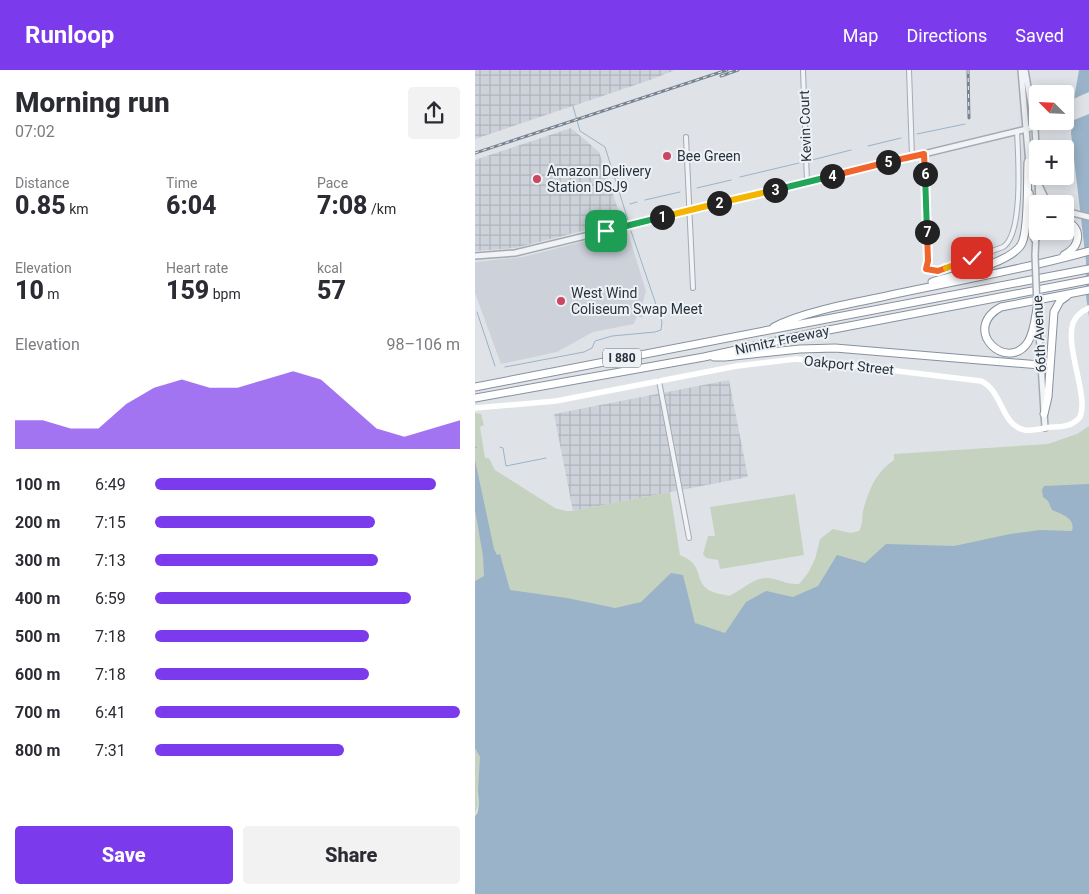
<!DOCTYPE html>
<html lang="en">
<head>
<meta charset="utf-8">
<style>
  body { margin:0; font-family:Roboto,sans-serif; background:#f2f2f3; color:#2b2b33; height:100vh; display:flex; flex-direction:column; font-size:19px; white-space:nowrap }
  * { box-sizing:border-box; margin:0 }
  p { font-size:16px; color:#7c7c81 }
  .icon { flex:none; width:28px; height:28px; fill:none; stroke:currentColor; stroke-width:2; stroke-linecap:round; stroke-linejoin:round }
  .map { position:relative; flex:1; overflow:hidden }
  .details { display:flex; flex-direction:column; background:#fff; width:475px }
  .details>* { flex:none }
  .needle { width:32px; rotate:294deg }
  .fabs { position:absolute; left:554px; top:15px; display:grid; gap:10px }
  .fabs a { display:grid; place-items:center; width:45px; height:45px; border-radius:5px; background:#fff; box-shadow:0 2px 12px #0003; font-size:25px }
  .pin { position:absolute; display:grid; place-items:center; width:42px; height:42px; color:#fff; margin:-21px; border-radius:10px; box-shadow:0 2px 8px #0006 }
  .km { position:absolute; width:25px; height:25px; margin:-12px; border-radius:50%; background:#222; color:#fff; font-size:14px; line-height:25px; text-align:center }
  .round { display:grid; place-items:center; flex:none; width:52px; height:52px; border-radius:5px; background:#f2f2f3 }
  .overview { display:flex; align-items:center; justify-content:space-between; height:85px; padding:0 15px }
  h1 { font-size:28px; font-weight:800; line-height:38px }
  .stats { display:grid; grid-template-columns:repeat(3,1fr); gap:8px; height:85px; padding:5px 15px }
  .stats div { display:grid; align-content:center }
  .stats b { font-size:25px; font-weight:800 }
  .stats small { font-size:14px; font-weight:400 }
  .stats p { font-size:14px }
  .chart { height:140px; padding:10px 15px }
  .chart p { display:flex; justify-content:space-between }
  .chart svg { width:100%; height:90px; margin-top:5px; fill:#7c3aed; opacity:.7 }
  .button { display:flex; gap:10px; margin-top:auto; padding:10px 15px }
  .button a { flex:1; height:58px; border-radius:5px; background:#7c3aed; color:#fff; font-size:20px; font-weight:800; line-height:58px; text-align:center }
  .button a+a { background:#f2f2f3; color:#2b2b33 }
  ul { padding:0 15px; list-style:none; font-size:16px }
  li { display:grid; grid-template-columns:80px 60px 1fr; align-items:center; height:38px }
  li i { height:12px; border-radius:6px; background:#7c3aed }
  header { display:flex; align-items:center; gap:30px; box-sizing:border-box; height:70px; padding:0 25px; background:#7c3aed; color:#fff }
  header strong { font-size:24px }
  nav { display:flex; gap:28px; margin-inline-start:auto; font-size:18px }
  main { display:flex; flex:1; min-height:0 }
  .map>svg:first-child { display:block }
</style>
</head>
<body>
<header>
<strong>Runloop</strong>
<nav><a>Map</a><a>Directions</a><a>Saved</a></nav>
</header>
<main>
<section class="details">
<div class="overview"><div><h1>Morning run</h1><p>07:02</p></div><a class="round"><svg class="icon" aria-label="share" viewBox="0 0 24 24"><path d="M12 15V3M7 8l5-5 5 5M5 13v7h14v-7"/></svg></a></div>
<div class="stats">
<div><p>Distance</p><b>0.85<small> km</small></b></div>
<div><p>Time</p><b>6:04</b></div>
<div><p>Pace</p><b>7:08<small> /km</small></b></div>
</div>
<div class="stats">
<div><p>Elevation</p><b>10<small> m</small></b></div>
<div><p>Heart rate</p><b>159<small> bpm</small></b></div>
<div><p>kcal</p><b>57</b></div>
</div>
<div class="chart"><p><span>Elevation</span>98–106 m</p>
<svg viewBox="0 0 160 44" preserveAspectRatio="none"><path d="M0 44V30L10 30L20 34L30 34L40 22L50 14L60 10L70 14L80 14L90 10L100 6L110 10L120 22L130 34L140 38L150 34L160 30V44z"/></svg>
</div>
<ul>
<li><b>100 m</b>6:49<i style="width:92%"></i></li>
<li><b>200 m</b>7:15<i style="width:72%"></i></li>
<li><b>300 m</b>7:13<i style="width:73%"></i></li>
<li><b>400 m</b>6:59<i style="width:84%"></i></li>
<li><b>500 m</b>7:18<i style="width:70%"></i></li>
<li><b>600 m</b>7:18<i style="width:70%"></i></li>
<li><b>700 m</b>6:41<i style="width:100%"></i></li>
<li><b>800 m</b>7:31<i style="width:62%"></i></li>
</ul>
<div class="button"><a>Save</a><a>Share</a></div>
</section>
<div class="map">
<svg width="614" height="824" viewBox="0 0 614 824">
  <defs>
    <pattern id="industrial-grid" width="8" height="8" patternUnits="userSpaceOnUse" patternTransform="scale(1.25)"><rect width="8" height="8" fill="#cdd2da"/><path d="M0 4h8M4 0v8" fill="none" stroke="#b0b5bc"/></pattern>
  </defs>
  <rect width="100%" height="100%" fill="#dfe3e8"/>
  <path fill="#cdd2da" d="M152 160 171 221 166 239 170 240 167 248 162 246 159 254 118 262 82 282 26 294 0 223V192L48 187Z"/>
  <path fill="url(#industrial-grid)" d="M0 0H200L175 10 0 69Z
    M96 58 124 82 147 151 40 178 0 181V90Z
    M254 310 273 407 98 441 79 344Z"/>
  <path fill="#c6d2c0" d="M0 343 6 344 9 355 5 357 10 388H14L20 400 80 438 91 441H98L195 422 205 485C229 495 219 507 231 518 236 523 247 524 254 526 266 521 278 508 291 508 303 508 312 515 324 514L333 503 340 489 345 469 358 459 376 463 384 461C388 454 387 448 388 441 394 420 400 403 419 390V384L573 374 602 364 614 356V824H0V746C6 738 3 727 2 718L3 735 0 744Z
    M320 424 329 485 245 499 243 490 231 488 228 484 233 466H240L235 437Z"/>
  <path fill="#9ab3c8" d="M604 0H614V247L611 226V191L596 63 600 23Z
    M0 390 19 479 22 485 25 484 35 520 92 528 140 538 166 532 196 503 208 505 220 553 250 563 271 532 291 521 318 527 343 516 362 485 390 493 411 474 479 476 535 464 565 460 597 461C601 448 586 444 577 440L573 431 568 427 567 420 569 416 614 414V824H0V746L3 743 4 733 3 721 5 687 0 678V511L9 506 8 486 0 440Z"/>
  <path fill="#dfe3e8" d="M614 22V44L594 52 596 30Z"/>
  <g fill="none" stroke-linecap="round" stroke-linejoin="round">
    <path stroke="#9ab3c8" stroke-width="1" d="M98 36 105 61 130 77 153 150
      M442 64 490 54
      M393 76 426 68
      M337 90 376 80
      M265 107 324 93
      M222 118 256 110
      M170 130 205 122
      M155 134 162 132
      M2 242 20 296
      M30 297 109 282 117 278 120 271 137 266 180 262 186 260 187 252 156 161
      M25 377 28 378 31 396 71 388
      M0 378 2 377"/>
    <g stroke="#a4aab2" stroke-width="6">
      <path id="minor" d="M328 0 332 112
        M434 0 437 86
        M211 67 218 218
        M449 84 453 191 451 199 463 201 528 177C549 164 543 84 542 61
        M184 311 214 468"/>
    </g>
    <g stroke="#a4aab2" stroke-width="8">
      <path id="tertiary" d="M546 0 554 94
        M550 0 560 57 562 98
        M563 106 564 134
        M565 117 573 134
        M555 123 557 165 560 169
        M590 141 614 147
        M560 185 561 166
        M0 186 40 183 560 57
        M563 246 570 358"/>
    </g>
    <g stroke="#86919e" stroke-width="9">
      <path id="motorway" d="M560 169 566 161
        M589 185C606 176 608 159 590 150
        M457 212C479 205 538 193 547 173 554 157 552 111 553 92
        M562 238C560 250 559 262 553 272 532 304 485 259 526 237L614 220
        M299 257C325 243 372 234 402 228 473 212 544 201 614 181
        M239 287H250L325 279 360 278 565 295
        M0 317 294 260 614 199
        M0 328 229 287 338 263 614 210
        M569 344 573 327 579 242 585 231 592 226"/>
    </g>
    <use href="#minor" stroke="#f1f3f6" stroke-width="4"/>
    <use href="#tertiary" stroke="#f1f3f6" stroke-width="5"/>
    <path stroke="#fff" stroke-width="5.5" d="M0 338 81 331 262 296 321 289 506 311C528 321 526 356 550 360 559 361 568 358 577 357 587 357 598 356 605 347 614 327 590 278 598 253 601 246 607 241 614 238"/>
    <use href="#motorway" stroke="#fff" stroke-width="7"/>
    <g stroke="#788391" stroke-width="3">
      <path id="rail" d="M493 0 494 48
        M246 6 263 0
        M0 83 252 0"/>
    </g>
    <use href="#rail" stroke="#eef2f5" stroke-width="1" stroke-dasharray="4" stroke-linecap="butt"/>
    <g stroke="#a4aab2" stroke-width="8" stroke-linecap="butt">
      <path id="tertiary-bridge" d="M560 185 562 238"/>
    </g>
    <use href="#tertiary-bridge" stroke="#f1f3f6" stroke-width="5"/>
  </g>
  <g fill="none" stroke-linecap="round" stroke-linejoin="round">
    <g stroke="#fff" stroke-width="10">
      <path id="split-1" d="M131 161 187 147"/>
    </g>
    <g stroke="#fff" stroke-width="10">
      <path id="split-2" d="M187 147 244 133"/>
    </g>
    <g stroke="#fff" stroke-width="10">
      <path id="split-3" d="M244 133 300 120"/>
    </g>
    <g stroke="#fff" stroke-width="10">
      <path id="split-4" d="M300 120 357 106"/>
    </g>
    <g stroke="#fff" stroke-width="10">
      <path id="split-5" d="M357 106 413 92"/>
    </g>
    <g stroke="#fff" stroke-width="10">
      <path id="split-6" d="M413 92 449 84 450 104"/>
    </g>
    <g stroke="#fff" stroke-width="10">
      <path id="split-7" d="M450 104 452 162"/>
    </g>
    <g stroke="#fff" stroke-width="10">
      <path id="split-8" d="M452 162 453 191 451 199 463 201 471 198"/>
    </g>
    <g stroke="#fff" stroke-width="10">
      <path id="split-9" d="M471 198 497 188"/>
    </g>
    <use href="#split-1" stroke="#22a559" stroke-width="6"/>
    <use href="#split-2" stroke="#f5b400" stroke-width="6"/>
    <use href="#split-3" stroke="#f5b400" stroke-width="6"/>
    <use href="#split-4" stroke="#22a559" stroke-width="6"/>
    <use href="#split-5" stroke="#f0652b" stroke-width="6"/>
    <use href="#split-6" stroke="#f0652b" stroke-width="6"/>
    <use href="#split-7" stroke="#22a559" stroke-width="6"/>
    <use href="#split-8" stroke="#f0652b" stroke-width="6"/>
    <use href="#split-9" stroke="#f5b400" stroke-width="6"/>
  </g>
  <g fill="#cc4562" stroke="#eef2f5" stroke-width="2">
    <circle cx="192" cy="86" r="5"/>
    <circle cx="62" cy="109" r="5"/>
    <circle cx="86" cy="231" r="5"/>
  </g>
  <g text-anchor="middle" stroke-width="4" stroke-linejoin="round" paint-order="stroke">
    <rect fill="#eef2f5" stroke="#636c76" stroke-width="1" x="128" y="278.5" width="38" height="19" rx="4"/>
    <g font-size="12" font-weight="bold" fill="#28323f">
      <text x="147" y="292">I 880</text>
    </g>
    <g font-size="14" fill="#28323f" stroke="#eef2f5">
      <text transform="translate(330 56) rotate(-92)" y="5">Kevin Court</text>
      <text transform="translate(564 264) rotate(-93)" y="5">66th Avenue</text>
      <text transform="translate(307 270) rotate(-12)" y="5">Nimitz Freeway</text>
      <text transform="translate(374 295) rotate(6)" y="5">Oakport Street</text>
    </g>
    <g font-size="14" fill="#28323f" stroke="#eef2f5" text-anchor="start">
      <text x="202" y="91">Bee Green</text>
      <text x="72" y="106">Amazon Delivery<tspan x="72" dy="16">Station DSJ9</tspan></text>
      <text x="96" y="228">West Wind<tspan x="96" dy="16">Coliseum Swap Meet</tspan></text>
    </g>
  </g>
</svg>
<div class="fabs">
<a><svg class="needle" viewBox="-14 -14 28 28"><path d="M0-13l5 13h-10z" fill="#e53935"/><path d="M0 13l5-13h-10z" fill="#7c7c81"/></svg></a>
<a>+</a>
<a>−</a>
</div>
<div class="pin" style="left:131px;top:161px;background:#1e9e55"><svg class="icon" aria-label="arrive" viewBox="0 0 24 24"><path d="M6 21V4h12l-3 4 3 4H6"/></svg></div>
<div class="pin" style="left:497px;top:188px;background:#d93025"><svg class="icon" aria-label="check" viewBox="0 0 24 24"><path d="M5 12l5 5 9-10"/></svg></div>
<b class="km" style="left:187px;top:147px">1</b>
<b class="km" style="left:244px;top:133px">2</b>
<b class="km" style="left:300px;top:120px">3</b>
<b class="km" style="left:357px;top:106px">4</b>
<b class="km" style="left:413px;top:92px">5</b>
<b class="km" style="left:450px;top:104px">6</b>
<b class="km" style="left:452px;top:162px">7</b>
</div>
</main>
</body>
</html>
